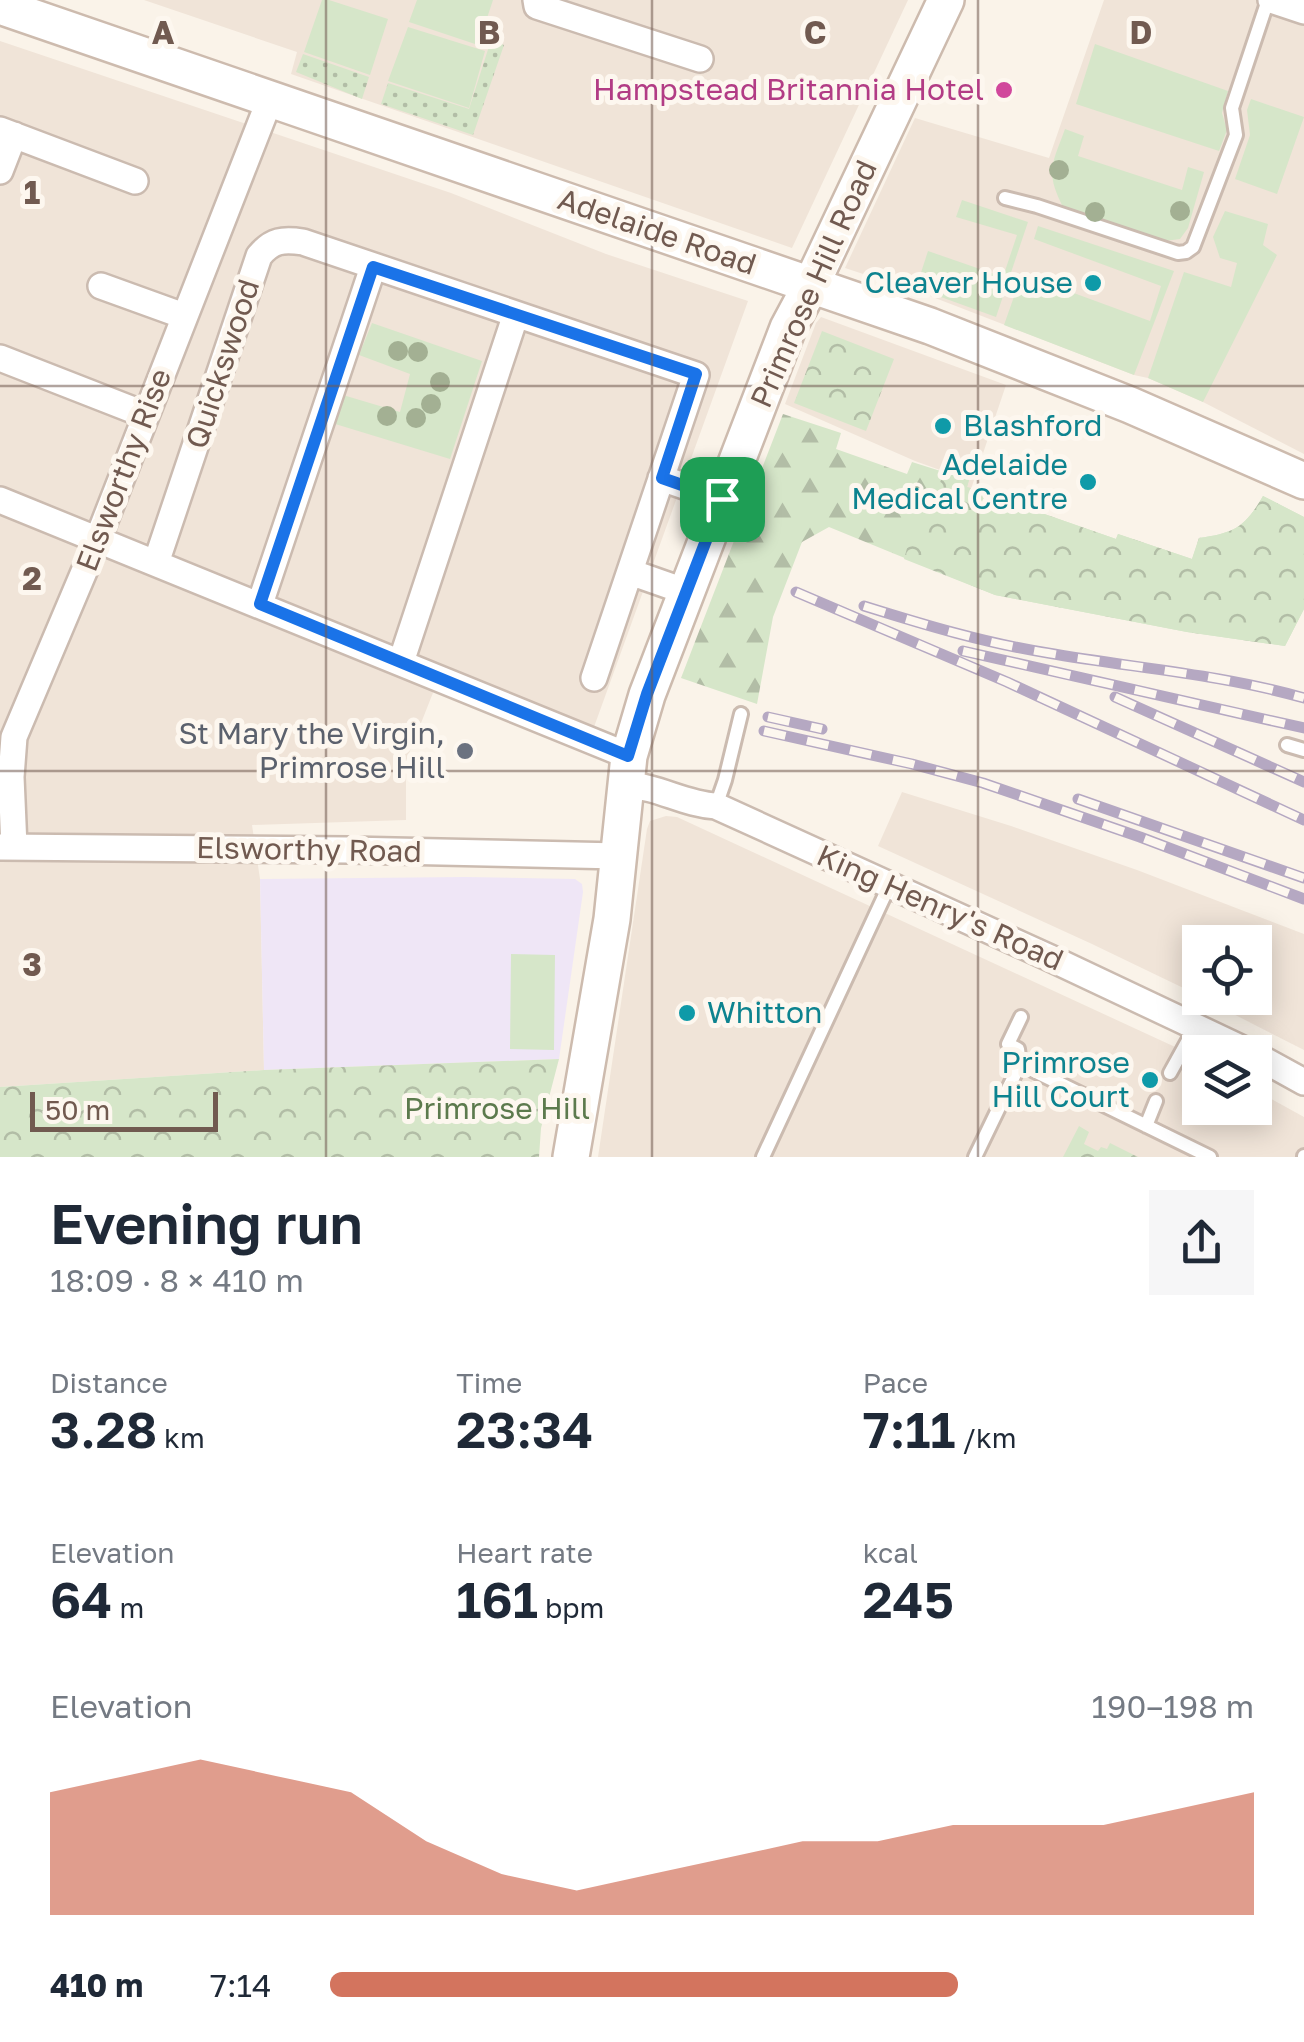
<!DOCTYPE html>
<html lang="en">
<head>
<meta charset="utf-8">
<style>
  body { margin:0; font-family:"Golos Text",sans-serif; background:#f6f6f7; color:#1f2937; height:100vh; display:flex; flex-direction:column; font-size:38px; white-space:nowrap }
  * { box-sizing:border-box; margin:0 }
  p { font-size:32px; color:#747a83 }
  .icon { flex:none; width:55px; height:55px; fill:none; stroke:currentColor; stroke-width:2; stroke-linecap:round; stroke-linejoin:round }
  .map { position:relative; height:1157px; overflow:hidden }
  .panel { display:flex; flex-direction:column; background:#fff; flex:1 }
  .panel>* { flex:none }
  .fabs { position:absolute; left:1182px; top:925px; display:grid; gap:20px }
  .fabs a { display:grid; place-items:center; width:90px; height:90px; border-radius:0px; background:#fff; box-shadow:0 5px 25px #0003; font-size:50px }
  .scale { position:absolute; left:30px; bottom:25px; width:188px; box-sizing:border-box; padding-left:10px; border:5px solid #715a50; border-top:0; font-size:28px; line-height:35px; white-space:nowrap; color:#715a50; -webkit-text-stroke:8px #fdf7ef; paint-order:stroke }
  .pin { position:absolute; display:grid; place-items:center; width:85px; height:85px; color:#fff; margin:-42px; border-radius:20px; box-shadow:0 5px 15px #0006 }
  .round { display:grid; place-items:center; flex:none; width:105px; height:105px; border-radius:0px; background:#f6f6f7 }
  .headline { display:flex; align-items:center; justify-content:space-between; height:170px; padding:0 50px }
  h1 { font-size:55px; font-weight:600; line-height:75px }
  .figures { display:grid; grid-template-columns:repeat(3,1fr); gap:15px; height:170px; padding:10px 50px }
  .figures div { display:grid; align-content:center }
  .figures b { font-size:50px; font-weight:600 }
  .figures small { font-size:28px; font-weight:400 }
  .figures p { font-size:28px }
  .chart { height:280px; padding:20px 50px }
  .chart p { display:flex; justify-content:space-between }
  .chart svg { width:100%; height:180px; margin-top:10px; fill:#d3745e; opacity:.7 }
  ul { padding:0 50px; list-style:none; font-size:32px }
  li { display:grid; grid-template-columns:160px 120px 1fr; align-items:center; height:75px }
  li i { height:25px; border-radius:12px; background:#d3745e }
  .map>svg:first-child { display:block }
</style>
</head>
<body>
<div class="map">
<svg width="1304" height="1157" viewBox="0 0 1304 1157">
  <defs>
    <pattern id="grass-dots" width="8" height="8" patternUnits="userSpaceOnUse" patternTransform="scale(2.5)"><rect width="8" height="8" fill="#d6e6c9"/><path d="M2 2h.1M6 6h.1" fill="none" stroke="#b2bda6" stroke-width="1.8" stroke-linecap="round"/></pattern>
    <pattern id="forest-firs" width="22" height="20" patternUnits="userSpaceOnUse" patternTransform="scale(2.5)"><rect width="22" height="20" fill="#d6e6c9"/><path d="M5 1l3.5 6h-7zM16 11l3.5 6h-7z" fill="#b2bda6"/></pattern>
    <pattern id="park-crowns" width="20" height="18" patternUnits="userSpaceOnUse" patternTransform="scale(2.5)"><rect width="20" height="18" fill="#d6e6c9"/><path d="M2 6a3 3 0 1 1 6 0M12 15a3 3 0 1 1 6 0" fill="none" stroke="#b2bda6"/></pattern>
  </defs>
  <rect width="100%" height="100%" fill="#faf3e9"/>
  <path fill="#f0e4d8" d="M144 0H908L792 248 291 74 297 52Z
    M1104 0H1304V454L1203 402 1148 378 1134 375 930 296 845 268 915 118 1049 158Z
    M0 41 451 193 606 254 748 301 594 727 444 665 406 761V820L252 825 260 879 264 1070 0 1087Z
    M821 317 1006 385 971 489 938 478 940 470 915 461 785 404 816 323Z
    M902 792 1011 826 1137 870 1304 934V1050L1202 998H1255V942H1200V996L1092 944 878 846Z
    M666 816 677 817 1173 1046 1200 1061V1108H1255V1090L1304 1117V1157H598L647 829 650 821Z"/>
  <path fill="#efe6f6" d="M465 877 575 879 582 884 583 892 559 1059 264 1070 260 879Z"/>
  <path fill="url(#grass-dots)" d="M491 40 504 45 473 135 381 104 388 83 469 109Z
    M303 54 369 77 362 99 296 72Z"/>
  <path fill="url(#forest-firs)" d="M783 414 841 433 836 449 907 474 912 462 969 480 967 487 1116 539 1118 534 1192 559 1199 538C1235 533 1245 527 1263 496L1304 517V609L1285 646 1187 632 995 595 829 527 802 542 773 617 757 704 681 678Z"/>
  <path fill="url(#park-crowns)" d="M822 331 894 359 866 431 794 403Z
    M955 474 969 480 967 487 1116 539 1118 534 1192 559 1199 538C1235 533 1245 527 1263 496L1304 517V609L1285 646 1187 632 995 595 904 559 911 534 927 520 942 477Z
    M559 1059 541 1128 539 1157H0V1087L264 1070Z
    M1079 1126 1089 1132 1084 1144 1098 1151 1101 1147 1107 1149 1110 1143 1138 1157H1063Z"/>
  <path fill="#d6e6c9" d="M322 0H329L388 19 370 75 304 52Z
    M417 0H493L478 45 409 22Z
    M408 27 485 51 469 108 388 81Z
    M1095 44 1228 91 1222 113 1227 130 1219 151 1076 104Z
    M1251 99 1304 117 1277 194 1235 179 1250 135 1247 110Z
    M1065 129 1084 136 1078 156 1182 190 1188 167 1204 172 1188 228 1180 239 1165 241 1063 207C1045 171 1052 165 1065 129Z
    M962 200 1028 222 996 317 916 288 928 251 1003 277 1017 235 956 217Z
    M1225 211 1268 224 1263 245 1277 255 1203 402 1148 378 1184 272 1231 287 1237 263 1220 258 1213 237Z
    M1038 226 1174 271 1134 375 1004 325 1022 274 1150 321 1161 286 1034 239Z
    M372 323 482 361 450 459 332 423 343 395 400 412 410 374 359 355Z
    M511 954 555 955 554 1050 510 1049Z"/>
  <g fill="none" stroke-linecap="round" stroke-linejoin="round">
    <g stroke="#cbbbb0" stroke-width="18">
      <path id="lane" d="M1005 198 1037 206 1178 253 1186 252 1193 247 1236 135 1232 108 1268 0
        M1287 745 1304 750
        M716 806 725 780 741 714
        M1021 1017 1008 1044 1018 1049 1020 1064 1210 1157
        M1170 1073 1196 1026
        M1146 1126 1156 1101
        M763 1157 889 886
        M975 1157 1020 1064
        M1304 1157V1156"/>
    </g>
    <g stroke="#cbbbb0" stroke-width="30">
      <path id="street" d="M536 0 537 6 700 59
        M1271 0 1304 11
        M0 130 135 181
        M0 171 14 135
        M101 286 184 316
        M0 358 146 415
        M661 478 722 499
        M0 500 629 756
        M156 563 259 256C272 240 283 239 303 242L696 375 594 678
        M630 572 687 592
        M260 604 373 267
        M401 662 516 314
        M625 785C658 786 683 804 716 806L1050 958 1249 1052
        M0 847 349 850 619 856
        M14 847 11 777 14 737 97 541 270 99
        M1255 1055 1304 1082"/>
    </g>
    <g stroke="#cdbbae" stroke-width="40">
      <path id="secondary" d="M0 6 930 326 1130 405 1304 481
        M571 1157 612 919 629 756 647 695 788 328 811 285 946 0"/>
    </g>
    <use href="#lane" stroke="#fff" stroke-width="12"/>
    <use href="#street" stroke="#fff" stroke-width="25"/>
    <use href="#secondary" stroke="#fff" stroke-width="35"/>
    <g stroke="#b5a8c2" stroke-width="11">
      <path id="rail" d="M796 592 1007 682 1304 820
        M864 606C925 625 985 643 1048 653 1134 668 1220 674 1304 698
        M963 651 1304 728
        M1115 697 1304 782
        M768 717 822 729
        M764 731 912 764 983 783 1140 837 1304 899
        M1078 799 1304 878"/>
    </g>
    <use href="#rail" stroke="#fdf7ef" stroke-width="8" stroke-dasharray="22" stroke-linecap="butt"/>
  </g>
  <g fill="#a3b093">
    <circle cx="1059" cy="170" r="10"/>
    <circle cx="1180" cy="211" r="10"/>
    <circle cx="1095" cy="212" r="10"/>
    <circle cx="398" cy="351" r="10"/>
    <circle cx="418" cy="352" r="10"/>
    <circle cx="440" cy="382" r="10"/>
    <circle cx="431" cy="404" r="10"/>
    <circle cx="387" cy="416" r="10"/>
    <circle cx="416" cy="418" r="10"/>
  </g>
  <g fill="none" stroke-linecap="round" stroke-linejoin="round">
    <g stroke="#fff" stroke-width="20">
      <path id="route" d="M373 267 696 374 662 478 722 499 647 694 628 756 260 604Z"/>
    </g>
    <use href="#route" stroke="#1a73e8" stroke-width="12"/>
  </g>
  <path fill="none" stroke="#715a50" stroke-width="2.5" stroke-opacity="0.55" d="M326 0V1157M652 0V1157M978 0V1157M0 386H1304M0 771H1304"/>
  <circle fill="#d1479c" stroke="#fdf7ef" stroke-width="4" cx="1004" cy="90" r="10"/>
  <g fill="#0f9aa8" stroke="#fdf7ef" stroke-width="4">
    <circle cx="1093" cy="283" r="10"/>
    <circle cx="943" cy="426" r="10"/>
    <circle cx="1088" cy="482" r="10"/>
    <circle cx="687" cy="1013" r="10"/>
    <circle cx="1150" cy="1080" r="10"/>
  </g>
  <circle fill="#6b7280" stroke="#fdf7ef" stroke-width="4" cx="465" cy="751" r="10"/>
  <g text-anchor="middle" stroke-width="10" stroke-linejoin="round" paint-order="stroke">
    <g font-size="30" fill="#b23c85" stroke="#fdf7ef" text-anchor="end">
      <text x="984" y="100">Hampstead Britannia Hotel</text>
    </g>
    <g font-size="30" fill="#715a50" stroke="#fdf7ef">
      <text transform="translate(657 232) rotate(19)" y="10">Adelaide Road</text>
      <text transform="translate(814 284) rotate(-66)" y="10">Primrose Hill Road</text>
      <text transform="translate(223 364) rotate(-72)" y="10">Quickswood</text>
      <text transform="translate(124 470) rotate(-69)" y="10">Elsworthy Rise</text>
      <text transform="translate(309 850) rotate(1)" y="10">Elsworthy Road</text>
      <text transform="translate(940 908) rotate(24)" y="10">King Henry's Road</text>
    </g>
    <g font-size="30" fill="#0d838f" stroke="#fdf7ef" text-anchor="end">
      <text x="1073" y="293">Cleaver House</text>
      <text x="963" y="436" text-anchor="start">Blashford</text>
      <text x="1068" y="475">Adelaide<tspan x="1068" dy="34">Medical Centre</tspan></text>
      <text x="707" y="1023" text-anchor="start">Whitton</text>
      <text x="1130" y="1073">Primrose<tspan x="1130" dy="34">Hill Court</tspan></text>
    </g>
    <g font-size="30" fill="#5b616d" stroke="#fdf7ef" text-anchor="end">
      <text x="445" y="744">St Mary the Virgin,<tspan x="445" dy="34">Primrose Hill</tspan></text>
    </g>
    <g font-size="30" fill="#5c7a4d" stroke="#fdf7ef">
      <text x="497" y="1119">Primrose Hill</text>
    </g>
  </g>
  <g font-size="32" text-anchor="middle" font-weight="bold" fill="#715a50" stroke="#fdf7ef" stroke-width="10" stroke-linejoin="round" paint-order="stroke">
    <text x="163" y="44">A</text>
    <text x="489" y="44">B</text>
    <text x="815" y="44">C</text>
    <text x="1141" y="44">D</text>
    <text x="32" y="204">1</text>
    <text x="32" y="590">2</text>
    <text x="32" y="976">3</text>
  </g>
</svg>
<div class="fabs">
<a><svg class="icon" aria-label="locate" viewBox="0 0 24 24"><circle cx="12" cy="12" r="6"/><path d="M12 2v4M12 18v4M2 12h4M18 12h4"/></svg></a>
<a><svg class="icon" aria-label="layers" viewBox="0 0 24 24"><path d="M12 4l9 5-9 5-9-5zM3 14l9 5 9-5"/></svg></a>
</div>
<div class="scale">50 m</div>
<div class="pin" style="left:722px;top:499px;background:#1e9e55"><svg class="icon" aria-label="arrive" viewBox="0 0 24 24"><path d="M6 21V4h12l-3 4 3 4H6"/></svg></div>
</div>
<section class="panel">
<div class="headline"><div><h1>Evening run</h1><p>18:09 · 8 × 410 m</p></div><a class="round"><svg class="icon" aria-label="share" viewBox="0 0 24 24"><path d="M12 15V3M7 8l5-5 5 5M5 13v7h14v-7"/></svg></a></div>
<div class="figures">
<div><p>Distance</p><b>3.28<small> km</small></b></div>
<div><p>Time</p><b>23:34</b></div>
<div><p>Pace</p><b>7:11<small> /km</small></b></div>
</div>
<div class="figures">
<div><p>Elevation</p><b>64<small> m</small></b></div>
<div><p>Heart rate</p><b>161<small> bpm</small></b></div>
<div><p>kcal</p><b>245</b></div>
</div>
<div class="chart"><p><span>Elevation</span>190–198 m</p>
<svg viewBox="0 0 160 44" preserveAspectRatio="none"><path d="M0 44V14L10 10L20 6L30 10L40 14L50 26L60 34L70 38L80 34L90 30L100 26L110 26L120 22L130 22L140 22L150 18L160 14V44z"/></svg>
</div>
<ul>
<li><b>410 m</b>7:14<i style="width:68%"></i></li>
</ul>
</section>
</body>
</html>
